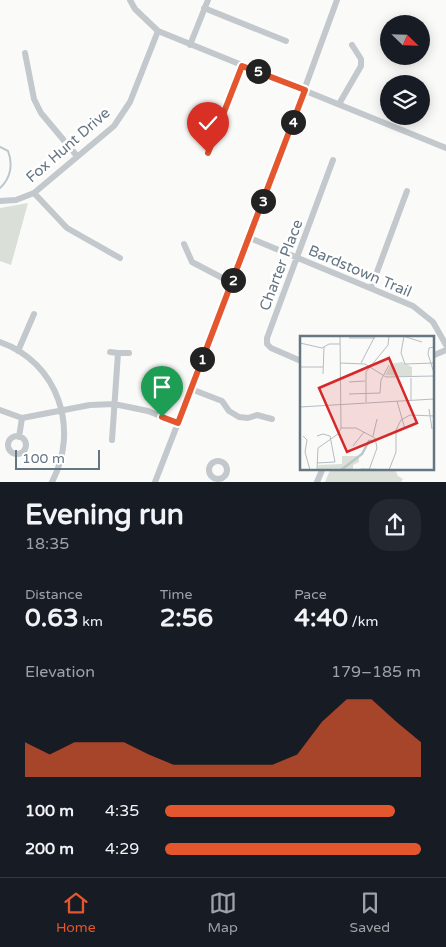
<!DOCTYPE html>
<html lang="en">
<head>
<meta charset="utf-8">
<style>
  body { margin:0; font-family:"Varela Round",sans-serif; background:#242831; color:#f1f3f6; height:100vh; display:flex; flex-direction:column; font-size:19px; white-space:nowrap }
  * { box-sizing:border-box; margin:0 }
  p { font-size:16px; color:#9ea1a6 }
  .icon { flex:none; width:28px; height:28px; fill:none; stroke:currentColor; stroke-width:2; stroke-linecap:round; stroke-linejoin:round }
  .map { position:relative; height:482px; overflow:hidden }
  .details { display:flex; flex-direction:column; background:#171b24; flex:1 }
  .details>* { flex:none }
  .needle { width:32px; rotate:113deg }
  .fabs { position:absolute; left:380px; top:15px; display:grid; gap:10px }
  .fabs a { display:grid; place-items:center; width:50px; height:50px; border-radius:50%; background:#171b24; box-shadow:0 2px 12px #0003; font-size:25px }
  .scale { position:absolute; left:15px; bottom:12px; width:85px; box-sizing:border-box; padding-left:5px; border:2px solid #657683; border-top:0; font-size:14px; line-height:18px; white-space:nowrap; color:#657683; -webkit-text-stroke:4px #fff; paint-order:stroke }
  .pin { position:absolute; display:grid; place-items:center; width:42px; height:42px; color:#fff; margin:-51px -21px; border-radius:50% 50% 50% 0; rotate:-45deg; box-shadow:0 0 5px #0007 }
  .pin .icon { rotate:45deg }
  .km { position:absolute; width:25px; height:25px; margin:-12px; border-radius:50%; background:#222; color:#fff; font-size:14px; line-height:25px; text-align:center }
  .round { display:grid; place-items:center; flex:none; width:52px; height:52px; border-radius:20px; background:#242831 }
  .headline { display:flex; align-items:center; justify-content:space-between; height:85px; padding:0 25px }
  h1 { font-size:28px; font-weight:700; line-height:38px }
  .figures { display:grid; grid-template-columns:repeat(3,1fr); gap:8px; height:85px; padding:5px 25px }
  .figures div { display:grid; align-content:center }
  .figures b { font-size:25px; font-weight:700 }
  .figures small { font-size:14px; font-weight:400 }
  .figures p { font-size:14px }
  .chart { height:140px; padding:10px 25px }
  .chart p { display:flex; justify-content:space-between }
  .chart svg { width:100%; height:90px; margin-top:5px; fill:#e4572e; opacity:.7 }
  ul { padding:0 25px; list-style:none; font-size:16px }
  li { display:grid; grid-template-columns:80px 60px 1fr; align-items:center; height:38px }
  li i { height:12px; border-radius:6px; background:#e4572e }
  .dock { display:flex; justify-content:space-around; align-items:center; height:70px; border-top:1px solid #363941; background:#171b24; font-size:14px; color:#9ea1a6 }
  .dock a { display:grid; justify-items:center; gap:2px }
  .dock .on { color:#e4572e }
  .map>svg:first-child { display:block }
</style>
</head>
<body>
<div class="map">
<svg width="446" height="482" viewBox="0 0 446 482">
  <rect width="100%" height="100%" fill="#fafaf8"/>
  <path fill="#dadfd7" d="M28 203 11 265 0 261V208Z
    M331 468H394L398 476 403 479 401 482H325Z"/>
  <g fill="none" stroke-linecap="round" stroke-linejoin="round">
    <path stroke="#bbc7cb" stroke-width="2" d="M0 147 8 151C13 164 11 178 0 188"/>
    <path stroke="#c3c8cc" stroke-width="6" d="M130 0 135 9 158 31 446 148
      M204 8 286 41
      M190 45 208 0
      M25 53 34 99 41 113 77 156
      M339 104 361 66V59L352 45
      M208 153 243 66
      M34 193 67 228 120 258
      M0 201 16 200 34 193 114 126 130 102 158 31
      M250 238 413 306 433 322 446 345
      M184 244 192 262 232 283
      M371 288 407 191
      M0 342C58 362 80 429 52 482
      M18 351 34 314
      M110 352 118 353
      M432 356 446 350
      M301 361 271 348 267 344V338L333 160
      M191 389 222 401 229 411 239 417 248 418 257 415 272 419
      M0 410 22 418 90 405 114 404 148 411 178 423
      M8 445a9 9 0 1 1 18 0a9 9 0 1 1-18 0Z
      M19 437 22 418
      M112 440 118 353H129
      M209 470a9 9 0 1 1 18 0a9 9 0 1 1-18 0Z
      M155 482 250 238 337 0
      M317 482 323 468"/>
  </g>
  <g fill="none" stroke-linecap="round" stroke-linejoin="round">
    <g stroke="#fff" stroke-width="10">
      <path id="route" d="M162 417 178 423 305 90 242 66 208 153"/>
    </g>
    <use href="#route" stroke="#e4572e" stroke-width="6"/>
  </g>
  <g text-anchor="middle" stroke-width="5" stroke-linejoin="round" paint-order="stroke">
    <g font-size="15" fill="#657683" stroke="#fff">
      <text transform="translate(68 145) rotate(-41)" y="5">Fox Hunt Drive</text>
      <text transform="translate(281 265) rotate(-69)" y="5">Charter Place</text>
      <text transform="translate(360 271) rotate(23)" y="5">Bardstown Trail</text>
    </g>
  </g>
  <g transform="translate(300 336)">
    <rect width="134" height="134" fill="#fafaf8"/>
    <path d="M102 26 112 31V41L85 39 91 28ZM42 120H59V126L53 129V134H18V129L42 128Z" fill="#dadfd7"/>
    <path fill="none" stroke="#bbc7cb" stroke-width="2.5" d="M41 134 62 118 69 105H74"/>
    <path fill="none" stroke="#b5bdc2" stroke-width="1" d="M103 0 122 6M104 0 101 17 105 28 134 27M49 2H75M0 7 22 12 29 8H40M134 11 129 12 128 18 134 37M40 27 65 28 86 41 134 40M61 27 75 0M0 31H23M23 38 24 11M111 42V64M49 46 65 45M49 58 80 57 81 44 89 29M97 65 105 93M66 66V36L88 9 89 0M0 71 134 63M129 73 132 93M41 92H56L75 102 77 112 69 134M3 100 7 104 5 116 10 134M73 100 77 83M53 110 64 96M17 127 35 126 30 100 23 98 17 100M61 133 100 134M17 134 18 112 38 98 41 92 40 0M89 134 96 116V94L101 84 110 79 134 80"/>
    <path fill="#d62828" fill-opacity="0.15" stroke="#d62828" stroke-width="2.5" d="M89 22 117 87 47 116 19 52Z"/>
    <rect width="134" height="134" fill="none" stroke="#657683" stroke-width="2.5"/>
  </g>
</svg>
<div class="fabs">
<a><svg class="needle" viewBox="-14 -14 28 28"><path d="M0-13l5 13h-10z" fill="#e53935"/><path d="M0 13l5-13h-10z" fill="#9ea1a6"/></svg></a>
<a><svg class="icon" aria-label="layers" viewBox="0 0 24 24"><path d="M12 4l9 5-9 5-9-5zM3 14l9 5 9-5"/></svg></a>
</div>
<div class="scale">100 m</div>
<div class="pin" style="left:162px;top:417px;background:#1e9e55"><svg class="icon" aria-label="arrive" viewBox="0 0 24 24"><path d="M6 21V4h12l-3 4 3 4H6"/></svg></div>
<div class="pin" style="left:208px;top:153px;background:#d93025"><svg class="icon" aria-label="check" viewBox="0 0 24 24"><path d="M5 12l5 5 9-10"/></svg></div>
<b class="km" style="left:202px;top:359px">1</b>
<b class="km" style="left:233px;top:280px">2</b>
<b class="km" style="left:263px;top:201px">3</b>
<b class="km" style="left:293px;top:122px">4</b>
<b class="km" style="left:258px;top:71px">5</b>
</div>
<section class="details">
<div class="headline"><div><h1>Evening run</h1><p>18:35</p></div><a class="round"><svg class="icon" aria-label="share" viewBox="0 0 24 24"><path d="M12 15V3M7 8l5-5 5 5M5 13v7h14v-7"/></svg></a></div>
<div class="figures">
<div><p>Distance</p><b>0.63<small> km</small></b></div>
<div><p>Time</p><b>2:56</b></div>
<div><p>Pace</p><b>4:40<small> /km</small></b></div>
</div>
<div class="chart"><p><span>Elevation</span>179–185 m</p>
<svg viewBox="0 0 160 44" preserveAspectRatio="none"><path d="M0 44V27L10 33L20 27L30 27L40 27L50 33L60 38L70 38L80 38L90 38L100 38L110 33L120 17L130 6L140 6L150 17L160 27V44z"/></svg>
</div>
<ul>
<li><b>100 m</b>4:35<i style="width:90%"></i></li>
<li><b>200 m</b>4:29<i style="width:100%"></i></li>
</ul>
</section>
<nav class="dock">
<a class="on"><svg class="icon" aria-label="home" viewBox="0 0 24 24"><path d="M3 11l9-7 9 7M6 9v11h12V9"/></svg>Home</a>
<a><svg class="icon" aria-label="map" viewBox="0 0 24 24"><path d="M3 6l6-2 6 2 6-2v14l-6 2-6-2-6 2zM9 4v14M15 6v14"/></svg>Map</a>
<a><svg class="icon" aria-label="saved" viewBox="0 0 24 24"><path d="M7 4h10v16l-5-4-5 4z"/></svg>Saved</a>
</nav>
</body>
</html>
